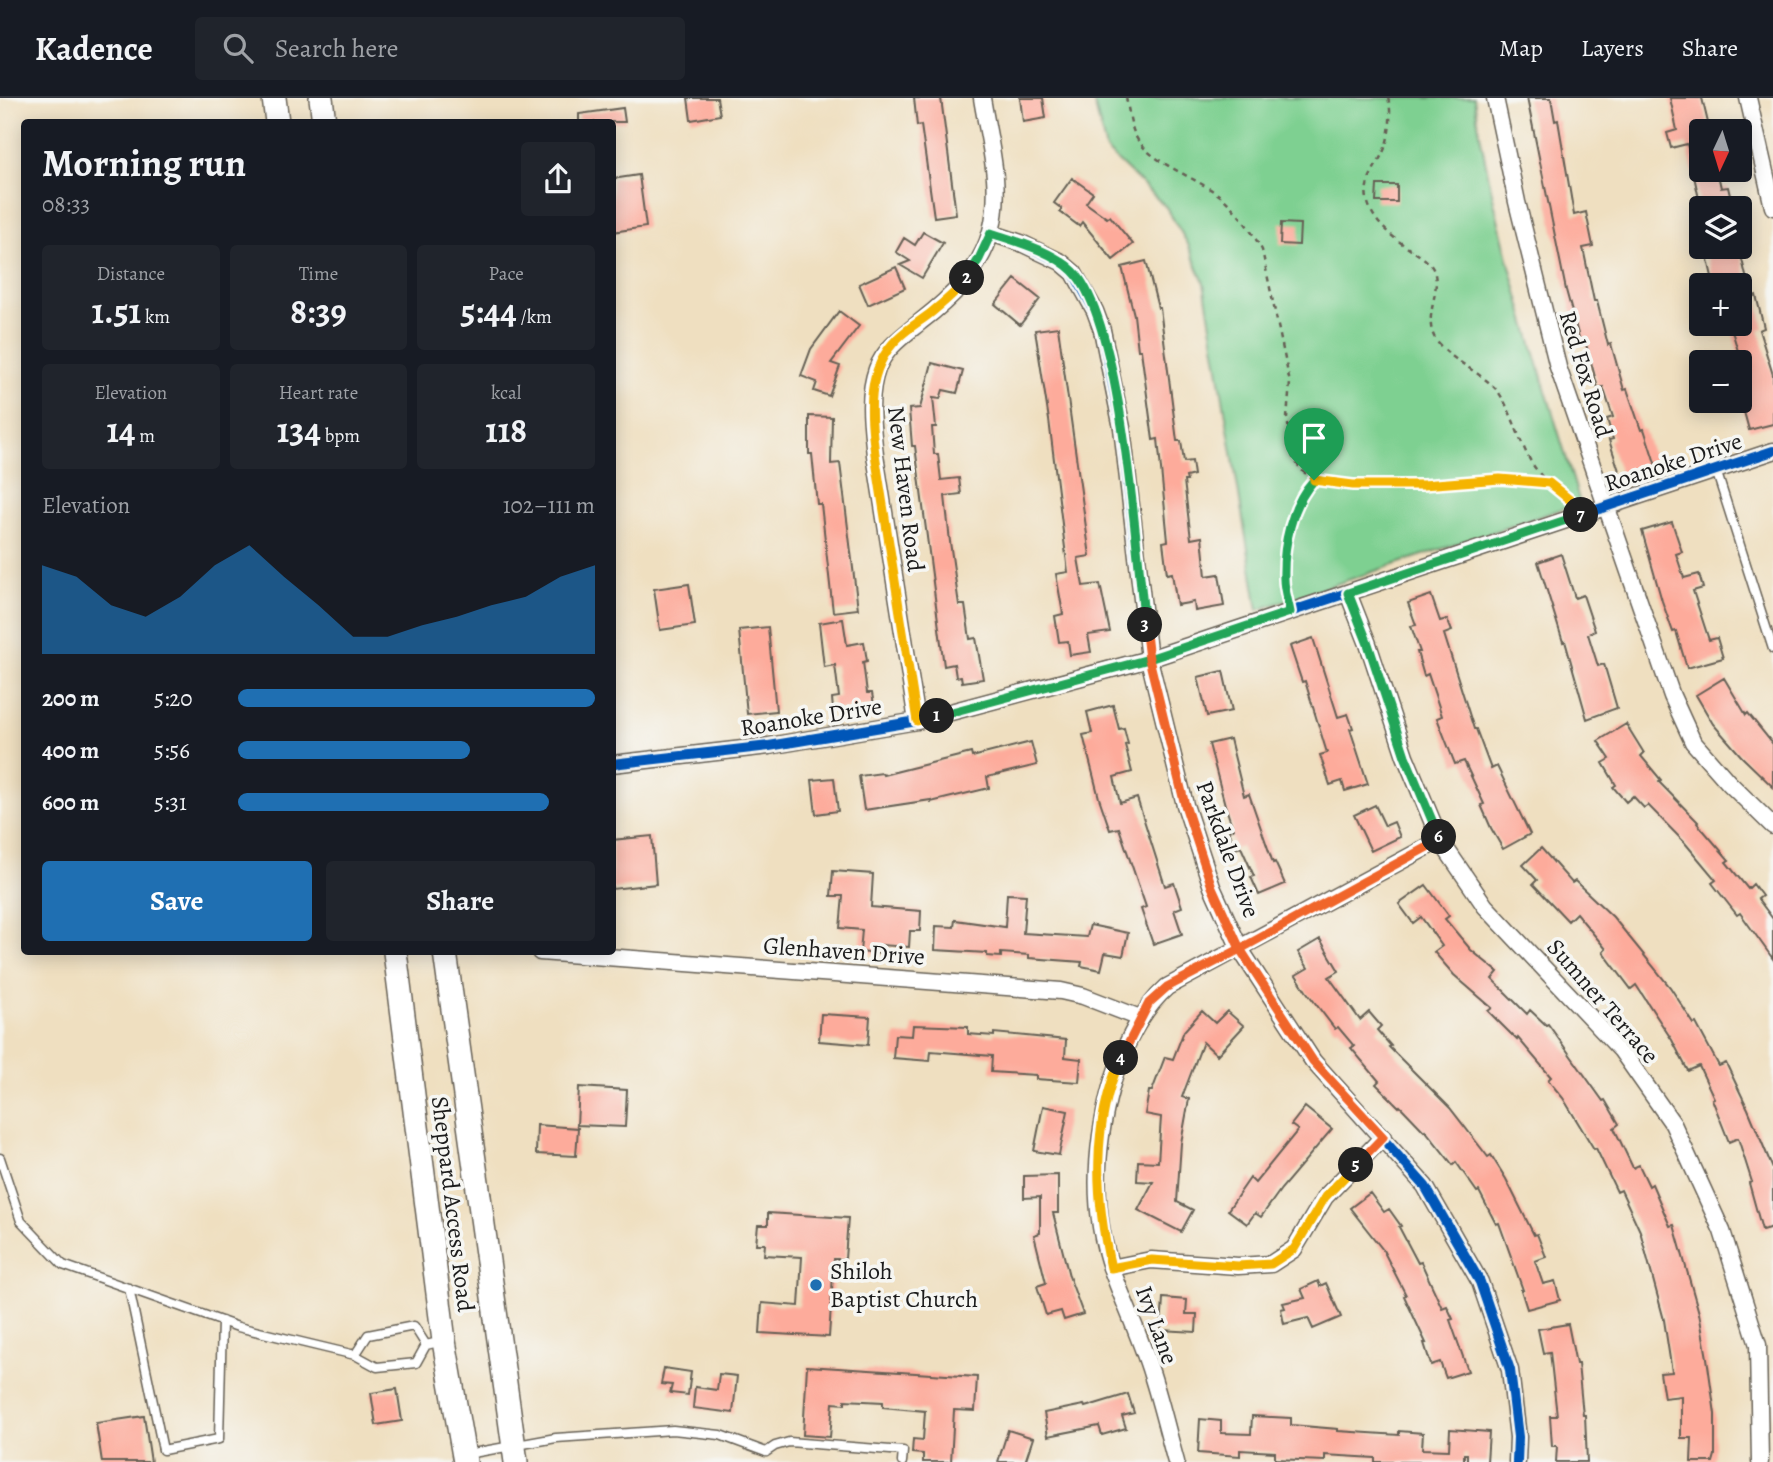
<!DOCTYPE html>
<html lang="en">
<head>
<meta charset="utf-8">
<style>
  body { margin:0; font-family:Alegreya,serif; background:#20242c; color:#f1f3f6; height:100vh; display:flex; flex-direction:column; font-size:26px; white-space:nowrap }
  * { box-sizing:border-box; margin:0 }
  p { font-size:23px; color:#9ea1a6 }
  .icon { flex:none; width:38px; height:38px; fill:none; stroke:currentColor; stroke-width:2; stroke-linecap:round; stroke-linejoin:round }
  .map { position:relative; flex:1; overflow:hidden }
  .details { position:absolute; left:21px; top:21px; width:595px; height:836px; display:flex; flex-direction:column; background:#171b24; border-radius:7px; box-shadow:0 4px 18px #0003 }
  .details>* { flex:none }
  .needle { width:46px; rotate:184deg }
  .buttons { position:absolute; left:1689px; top:21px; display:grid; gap:14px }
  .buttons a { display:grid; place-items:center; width:63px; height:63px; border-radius:7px; background:#171b24; box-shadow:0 4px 18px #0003; font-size:35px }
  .pin { position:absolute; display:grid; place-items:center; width:60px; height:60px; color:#fff; margin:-72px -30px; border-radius:50% 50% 50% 0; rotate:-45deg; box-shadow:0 0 7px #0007 }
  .pin .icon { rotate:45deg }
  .km { position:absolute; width:35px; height:35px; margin:-18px; border-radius:50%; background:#222; color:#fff; font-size:19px; line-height:35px; text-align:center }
  .round { display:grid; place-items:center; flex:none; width:74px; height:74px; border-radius:7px; background:#20242c }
  .overview { display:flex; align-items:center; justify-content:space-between; height:119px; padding:0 21px }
  h1 { font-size:38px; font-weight:700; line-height:52px }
  .metrics { display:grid; grid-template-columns:repeat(3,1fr); gap:10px; height:119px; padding:7px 21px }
  .metrics div { display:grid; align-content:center; border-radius:7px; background:#20242c; text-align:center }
  .metrics b { font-size:35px; font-weight:700 }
  .metrics small { font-size:19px; font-weight:400 }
  .metrics p { font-size:19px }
  .chart { height:196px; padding:14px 21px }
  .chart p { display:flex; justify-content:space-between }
  .chart svg { width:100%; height:126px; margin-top:7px; fill:#1f6fb2; opacity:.7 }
  .action { display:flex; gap:14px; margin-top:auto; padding:14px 21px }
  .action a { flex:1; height:80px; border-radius:7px; background:#1f6fb2; color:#fff; font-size:28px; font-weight:700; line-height:80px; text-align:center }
  .action a+a { background:#20242c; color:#f1f3f6 }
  ul { padding:0 21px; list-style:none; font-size:23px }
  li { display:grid; grid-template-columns:112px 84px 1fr; align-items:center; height:52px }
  li i { height:18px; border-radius:9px; background:#1f6fb2 }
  header { display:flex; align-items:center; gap:42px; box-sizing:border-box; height:98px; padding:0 35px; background:#171b24; border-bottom:2px solid #363941 }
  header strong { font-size:33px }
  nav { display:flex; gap:38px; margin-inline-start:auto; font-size:24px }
  .search { width:490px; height:63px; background:#20242c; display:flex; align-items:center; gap:18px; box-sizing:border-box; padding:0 24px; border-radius:7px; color:#9ea1a6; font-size:26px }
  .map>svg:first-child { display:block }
</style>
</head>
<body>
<header>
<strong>Kadence</strong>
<div class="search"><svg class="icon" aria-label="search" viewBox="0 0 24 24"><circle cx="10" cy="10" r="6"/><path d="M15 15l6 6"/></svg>Search here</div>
<nav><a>Map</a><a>Layers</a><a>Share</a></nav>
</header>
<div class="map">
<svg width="1773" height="1364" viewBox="0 0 1773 1364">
  <rect width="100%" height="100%" fill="#f6f6f2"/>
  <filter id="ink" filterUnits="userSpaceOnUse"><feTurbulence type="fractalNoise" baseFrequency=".0143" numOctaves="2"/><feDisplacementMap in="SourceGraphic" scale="14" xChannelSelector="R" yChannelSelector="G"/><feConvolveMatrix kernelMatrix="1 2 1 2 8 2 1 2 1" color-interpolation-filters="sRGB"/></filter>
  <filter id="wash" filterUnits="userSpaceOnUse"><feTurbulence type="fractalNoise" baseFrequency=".00686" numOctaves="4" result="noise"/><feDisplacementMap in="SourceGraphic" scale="28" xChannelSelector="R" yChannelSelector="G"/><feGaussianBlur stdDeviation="1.57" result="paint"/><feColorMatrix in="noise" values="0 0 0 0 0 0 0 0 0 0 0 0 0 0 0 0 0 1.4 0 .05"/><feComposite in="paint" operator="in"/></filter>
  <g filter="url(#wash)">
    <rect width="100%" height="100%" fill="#efdfc0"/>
    <path fill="#7ed091" stroke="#4d7656" stroke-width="2" d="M1093 0H1474C1495 138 1540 271 1580 405L1258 512 1204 185 1188 146 1166 109 1106 52Z"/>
    <g id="blocks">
      <path fill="#fdab9b" d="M688 0H717L720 17 691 22Z
        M914 0H941L956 116 934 119 921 27 917 28Z
        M1020 0H1043L1046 20 1023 24Z
        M1527 0H1551L1555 23 1558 22 1574 117 1586 114 1593 148 1583 150 1594 203H1597L1608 247 1611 246 1624 292 1627 291 1641 332 1644 331 1656 368 1621 379 1609 342 1613 341 1607 321 1613 319 1603 289 1598 290 1586 246 1581 247 1566 192Z
        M1670 0H1702L1710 33H1701V72H1717L1721 90 1728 89 1733 110H1701L1687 46 1671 50 1667 35 1677 32Z
        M623 10 625 24H579V16Z
        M639 77 646 129 612 134V81Z
        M1072 80 1093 95 1086 105 1107 120 1110 118 1133 146 1113 162 1082 124 1079 128 1060 114 1062 111 1054 105Z
        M1377 87H1397V104H1376Z
        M1281 125 1300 126 1299 147 1280 146Z
        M923 134 943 145 922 180 900 167 910 163 896 154 904 140 915 147Z
        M1705 149H1739L1751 199 1756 197 1764 230 1759 232 1773 277V326L1749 332 1740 299V271L1743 270 1730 226H1740V187H1722L1721 182 1713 183Z
        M1146 163 1158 210H1160L1177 343H1181L1184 364 1192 363 1194 377 1186 379 1187 383H1184L1191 441 1202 439 1206 478 1219 476 1224 508 1195 513 1194 504 1177 507 1172 475 1167 476 1163 444 1168 443 1158 341 1153 342 1141 252H1138L1134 217 1122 169Z
        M896 169 905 190 868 207 859 186Z
        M1015 181 1040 201 1020 227 995 206Z
        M839 213 859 228 831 265 840 268 829 298 814 293 817 284 801 278 811 251Z
        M1058 229 1090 458 1078 460 1083 488 1100 486 1110 534 1088 537 1091 554 1070 557 1068 543 1059 544 1055 518 1063 516 1056 476 1068 474 1049 322 1035 232Z
        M932 265 963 273 957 295 943 292 940 301 933 300 936 329H932L934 356H938L941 382 959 380 961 396 945 398 950 444 959 507H965L970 541 976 540 983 581 962 584 961 578 956 579 954 566 944 568 915 348H912L909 311 920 310Z
        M809 318 832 319 831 366 840 365 858 511 833 514 821 406H817L812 356H809Z
        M1672 424 1682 454 1676 456 1684 480 1699 476 1703 490 1693 493 1709 542 1717 540 1723 560 1687 570 1676 533 1673 534 1662 503 1642 433Z
        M1561 456 1575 500 1583 497 1595 533 1588 536 1598 568 1604 566 1617 610 1587 621 1565 543 1563 544 1538 464Z
        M689 486 695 527 660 532 654 491Z
        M1431 497 1440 523 1447 521 1452 533 1444 536 1474 631H1476L1491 671 1497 668 1530 736 1503 751 1491 730 1481 707 1484 706 1464 663 1455 666 1437 620 1442 618 1428 576 1424 578 1417 554H1420L1411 528 1416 527 1408 505Z
        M843 521 847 547 864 544 867 563 863 564 867 595H872L874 607 833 612 832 600 839 599 835 567 824 569 819 525Z
        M768 529 776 613 747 616 739 532Z
        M1313 540 1338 619 1348 616 1353 630 1350 631 1368 686 1345 693 1342 683 1330 687 1320 657 1327 655 1305 583 1302 584 1290 548Z
        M1223 573 1232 613 1207 618 1198 579Z
        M1724 580 1746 617 1748 615 1773 646V689L1742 659 1713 626 1696 597Z
        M1113 607 1119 631 1124 630 1128 646 1125 647 1132 674 1114 679 1120 705 1137 700 1165 788 1174 785 1182 809 1174 812 1182 836 1153 846 1141 811 1146 809 1119 730 1110 732 1099 700 1083 637 1092 635 1087 614Z
        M1626 626 1644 655 1641 658 1661 682 1659 684 1698 724 1697 725 1729 762 1726 764 1748 791 1753 786 1762 798 1758 801 1773 821V861L1740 815 1737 817 1712 785 1716 782 1685 745 1648 707 1644 710 1633 698 1626 704 1613 689 1616 687 1603 665 1610 661 1598 643Z
        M1230 641 1244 698 1249 696 1273 765 1275 764 1285 786 1259 797 1251 779 1254 778 1241 749 1235 751 1229 732 1233 731 1225 707 1209 646Z
        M1031 644 1037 667 987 679 989 690 931 704V702L864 712 859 678 882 675 883 677 971 655 972 659Z
        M834 680 838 713 816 716 812 682Z
        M1375 707 1385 728 1394 724 1400 739 1371 753 1354 717Z
        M652 738 656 786 612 791V742Z
        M1541 750 1572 785 1575 783 1613 819 1670 889 1694 926 1696 925 1719 968 1726 965 1748 1011 1773 1071V1129L1762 1132 1749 1085 1752 1084 1738 1040 1729 1044 1712 1001 1714 1000 1699 968 1688 973 1672 942 1636 887 1631 891 1603 854 1606 851 1576 815 1568 823 1533 786 1537 782 1523 767Z
        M833 773 873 776 871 809 921 813 920 833H910L909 849 881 847V856L860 854 862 832 840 830 843 798H831Z
        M1426 787 1449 818 1445 821 1471 852 1498 874 1492 881 1527 916 1530 912 1546 927 1548 926 1603 1003 1605 1002 1619 1026 1614 1030 1633 1070 1639 1067 1649 1088 1652 1086 1670 1128 1674 1127 1699 1215 1707 1260 1715 1316V1357L1713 1364H1691L1692 1340H1681V1298L1664 1300 1660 1275 1672 1274 1664 1222 1640 1133 1621 1092 1617 1094 1596 1050 1594 1051 1563 1000 1548 982 1551 979 1518 940 1517 942 1488 913 1492 910 1454 877 1434 854 1442 848 1421 819 1413 825 1399 806Z
        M1007 796 1026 797 1023 835 1087 839 1090 827 1128 835 1123 858 1105 855 1101 872 1081 868 1082 864 1029 860V857L1001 855V859L987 858V855L935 852 936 828 954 829 955 822 1005 829Z
        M1320 841 1339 873 1329 879 1360 922 1369 914 1381 928 1377 932 1391 948 1389 949 1450 1010 1488 1059 1491 1057 1506 1081 1534 1137 1537 1136 1546 1159 1535 1163 1543 1186 1555 1183 1560 1202 1527 1211 1521 1192H1523L1499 1125 1496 1126 1479 1093 1477 1094 1456 1064 1453 1067 1425 1032 1424 1033 1400 1008 1399 1009 1376 986 1379 983 1351 950 1354 948 1338 929 1335 931 1306 893 1296 877 1308 870 1298 854Z
        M1202 913 1215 925 1227 913 1244 928 1217 957 1203 944 1182 999 1189 1001 1181 1045 1177 1104 1193 1112 1181 1134 1138 1112 1153 1084 1137 1083 1138 1063 1158 1064 1161 1019 1145 1016 1149 993H1152L1165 959 1173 961 1184 933Z
        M821 916 870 919 868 947 819 943Z
        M913 927 968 929V936L994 938V935L1066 942 1065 959 1081 961 1079 984 1036 981V977L991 974 992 958 931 953 930 963 893 960 895 937 912 938Z
        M579 989 627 992 625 1029 577 1027Z
        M1043 1008 1068 1013 1059 1057 1034 1053Z
        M1305 1009 1332 1031 1281 1091 1261 1119 1255 1115 1247 1126 1228 1112 1250 1080 1255 1085 1298 1032 1291 1027Z
        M537 1027 578 1030 576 1058 536 1056Z
        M1058 1077V1115H1053L1069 1178 1083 1216 1064 1222 1061 1213 1046 1217 1037 1188 1046 1185 1034 1137 1040 1135V1099L1024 1100V1078Z
        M1370 1095 1384 1114 1389 1111 1401 1128 1399 1129 1418 1165 1421 1164 1442 1210 1447 1208 1453 1221 1450 1222 1468 1273 1446 1280 1440 1264 1431 1267 1424 1245H1426L1404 1198 1406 1197 1383 1152 1350 1110Z
        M768 1115 848 1120 845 1161H834L829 1239 760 1235 762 1205 799 1208 802 1159 764 1157 765 1146H756L758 1127H768Z
        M1318 1183 1320 1188 1326 1185 1341 1219 1313 1231 1308 1220 1284 1226 1281 1211 1285 1210 1283 1205 1305 1200 1301 1191Z
        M1163 1200 1187 1202 1186 1216H1197L1196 1234 1161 1232Z
        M1568 1226 1576 1266H1578L1583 1317H1585L1587 1364H1556L1557 1348H1552L1550 1318H1557L1550 1254 1543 1255 1538 1231Z
        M807 1268 977 1279 975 1313 954 1312 951 1364H923V1356L912 1355 913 1341 923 1342 925 1313 883 1309V1304L845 1302V1306L833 1305 830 1339 803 1337Z
        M664 1270 691 1274 688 1297 670 1295 672 1287 661 1286Z
        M719 1276 737 1278 733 1315 693 1310 695 1289 717 1292Z
        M397 1291 402 1323 376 1327 371 1295Z
        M1128 1296 1134 1315 1122 1318 1126 1330 1102 1337 1099 1328 1048 1338 1044 1315 1084 1307 1085 1309Z
        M144 1318 151 1364H102L96 1325Z
        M1252 1318 1291 1320V1327L1338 1331V1333L1399 1337V1333L1423 1335 1422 1351 1449 1352 1450 1331 1489 1334 1487 1364H1467V1356H1464V1364H1375V1360L1325 1357V1363L1275 1361V1354L1240 1352V1358L1198 1355 1200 1321 1221 1323V1335L1251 1336Z
        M1008 1332 1033 1340 1025 1364H998Z"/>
    </g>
  </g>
  <g filter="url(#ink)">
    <use href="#blocks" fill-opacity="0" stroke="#666055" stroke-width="2"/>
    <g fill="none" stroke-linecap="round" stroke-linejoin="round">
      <g stroke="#666055" stroke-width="11">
        <path id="service" d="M1716 372 1773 551
          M0 1060 21 1123 63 1167 238 1229 355 1257 377 1269 416 1265 426 1247 443 1243
          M129 1190 163 1352 219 1341 222 1223
          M355 1257 368 1237 414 1228 426 1247
          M766 1354 775 1348 789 1344 903 1353 902 1364
          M467 1356 556 1340 673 1332 720 1337 766 1354"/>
      </g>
      <g stroke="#666055" stroke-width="19">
        <path id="minor" d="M1495 0 1517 104 1558 269 1672 598 1693 644 1729 685 1773 728
          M1748 0 1773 109
          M991 135 1021 145 1061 164 1074 175 1095 213 1102 232 1122 330 1149 561 1185 707 1212 789 1240 851 1313 963 1425 1088 1480 1184 1510 1272 1518 1339 1517 1364
          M1348 495 1368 546 1405 658 1440 742 1485 808 1621 952 1673 1026 1722 1133 1758 1247 1760 1364
          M917 623 875 357C872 328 867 299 877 271 885 250 903 238 920 224 950 201 981 172 991 133 1003 89 989 44 982 0
          M612 666 769 648 917 623 1149 561 1773 353
          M540 854 1061 893 1083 898 1140 920
          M1111 1170 1151 1162 1238 1168 1271 1166 1294 1151 1325 1099 1383 1039
          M1176 1364C1168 1335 1161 1305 1152 1277 1141 1241 1125 1207 1112 1172 1091 1113 1095 1049 1111 989 1122 952 1138 915 1167 889L1440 742"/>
      </g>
      <g stroke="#666055" stroke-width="26">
        <path id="secondary" d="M274 0 277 24
          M321 0 324 24
          M395 854 444 1243 465 1364
          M445 854 516 1364"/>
      </g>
      <path stroke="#666055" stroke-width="2.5" stroke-dasharray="5 5" stroke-linecap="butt" d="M1126 0C1129 12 1130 26 1135 37 1149 67 1203 80 1227 104 1241 118 1253 135 1262 152L1290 285 1287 320 1293 359 1301 372 1314 382 1353 387H1423L1500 381 1549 385
        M1388 0C1392 13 1390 34 1386 47 1380 66 1363 80 1367 101 1372 124 1392 139 1411 152 1419 157 1430 163 1434 173 1441 193 1425 216 1433 236 1442 260 1483 273 1499 295 1514 317 1519 345 1533 367 1543 382 1558 394 1571 404
        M1287 498C1279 461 1288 410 1314 382"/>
      <use href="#service" stroke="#fff" stroke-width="8"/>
      <use href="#minor" stroke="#fff" stroke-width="16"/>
      <use href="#secondary" stroke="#fff" stroke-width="23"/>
      <g stroke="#f6f6f2" stroke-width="15">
        <path id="cycleway" d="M991 135 1021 145 1061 164 1074 175 1095 213 1102 232 1122 330 1149 561 1185 707 1212 789 1240 851 1313 963 1425 1088 1480 1184 1510 1272 1518 1339 1517 1364
          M612 666 769 648 917 623 1149 561 1773 353"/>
      </g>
      <use href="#cycleway" stroke="#0057b8" stroke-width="10"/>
    </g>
  </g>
  <g fill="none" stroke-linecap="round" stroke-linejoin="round" filter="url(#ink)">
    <g stroke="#fff" stroke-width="14">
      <path id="split-1" d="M937 618 1149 561 1290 514C1288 503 1284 492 1284 481 1283 448 1291 407 1314 382"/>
    </g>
    <g stroke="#fff" stroke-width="14">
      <path id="split-2" d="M937 618 917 623 875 356C870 315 865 272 898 240 908 230 921 223 932 214 944 204 958 193 967 180"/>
    </g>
    <g stroke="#fff" stroke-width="14">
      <path id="split-3" d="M967 180 979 161 991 135C1018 144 1052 153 1073 173 1122 222 1136 453 1145 527"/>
    </g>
    <g stroke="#fff" stroke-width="14">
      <path id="split-4" d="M1121 960 1149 905 1167 889 1240 851 1212 789 1185 707 1149 561 1145 527"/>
    </g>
    <g stroke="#fff" stroke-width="14">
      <path id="split-5" d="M1121 960C1091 1027 1095 1100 1111 1170L1152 1162 1238 1168 1271 1166 1294 1151 1325 1099 1356 1067"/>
    </g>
    <g stroke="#fff" stroke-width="14">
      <path id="split-6" d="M1356 1067 1383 1039 1313 963 1240 851 1440 742 1439 739"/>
    </g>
    <g stroke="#fff" stroke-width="14">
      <path id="split-7" d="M1439 739 1405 658 1368 546 1348 495 1581 417"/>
    </g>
    <g stroke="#fff" stroke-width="14">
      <path id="split-8" d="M1314 382 1353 387H1423L1500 381 1549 385 1586 415 1581 417"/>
    </g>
    <use href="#split-1" stroke="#22a559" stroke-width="9"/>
    <use href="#split-2" stroke="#f5b400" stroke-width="9"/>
    <use href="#split-3" stroke="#22a559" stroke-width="9"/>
    <use href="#split-4" stroke="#f0652b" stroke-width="9"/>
    <use href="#split-5" stroke="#f5b400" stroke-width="9"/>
    <use href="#split-6" stroke="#f0652b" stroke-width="9"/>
    <use href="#split-7" stroke="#22a559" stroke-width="9"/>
    <use href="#split-8" stroke="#f5b400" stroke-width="9"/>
  </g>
  <circle fill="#1f6fb2" stroke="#f6f6f2" stroke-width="2.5" cx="816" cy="1187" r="7"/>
  <g text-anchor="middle" stroke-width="7" stroke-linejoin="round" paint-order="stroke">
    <g font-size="24" fill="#1c1c1c" stroke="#f6f6f2">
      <text transform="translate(1586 276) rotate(73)" y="8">Red Fox Road</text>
      <text transform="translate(1673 364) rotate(-18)" y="8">Roanoke Drive</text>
      <text transform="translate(906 391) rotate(83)" y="8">New Haven Road</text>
      <text transform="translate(811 619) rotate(-9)" y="8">Roanoke Drive</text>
      <text transform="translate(1228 751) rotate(70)" y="8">Parkdale Drive</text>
      <text transform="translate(844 853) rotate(4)" y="8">Glenhaven Drive</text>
      <text transform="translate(1603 903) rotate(49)" y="8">Sumner Terrace</text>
      <text transform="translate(453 1106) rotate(83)" y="8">Sheppard Access Road</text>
      <text transform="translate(1157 1227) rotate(70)" y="8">Ivy Lane</text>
    </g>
    <g font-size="24" fill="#1c1c1c" stroke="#f6f6f2" text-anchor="start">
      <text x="830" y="1181">Shiloh<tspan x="830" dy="28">Baptist Church</tspan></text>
    </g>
  </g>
</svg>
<div class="buttons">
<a><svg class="needle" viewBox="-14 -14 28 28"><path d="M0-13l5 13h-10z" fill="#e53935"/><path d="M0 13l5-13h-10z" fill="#9ea1a6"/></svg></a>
<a><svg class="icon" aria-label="layers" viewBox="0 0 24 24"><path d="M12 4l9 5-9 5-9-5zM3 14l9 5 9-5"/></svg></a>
<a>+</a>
<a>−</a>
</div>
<div class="pin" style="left:1314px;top:382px;background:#1e9e55"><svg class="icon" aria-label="arrive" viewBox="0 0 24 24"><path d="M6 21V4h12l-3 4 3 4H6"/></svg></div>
<b class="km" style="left:937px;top:618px">1</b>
<b class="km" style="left:967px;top:180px">2</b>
<b class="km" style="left:1145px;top:527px">3</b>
<b class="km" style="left:1121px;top:960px">4</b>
<b class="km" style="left:1356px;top:1067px">5</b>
<b class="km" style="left:1439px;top:739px">6</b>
<b class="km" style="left:1581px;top:417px">7</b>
<section class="details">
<div class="overview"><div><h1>Morning run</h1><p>08:33</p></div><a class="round"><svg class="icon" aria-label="share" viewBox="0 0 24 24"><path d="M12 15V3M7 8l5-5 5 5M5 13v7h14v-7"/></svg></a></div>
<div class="metrics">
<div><p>Distance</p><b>1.51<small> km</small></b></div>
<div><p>Time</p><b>8:39</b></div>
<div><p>Pace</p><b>5:44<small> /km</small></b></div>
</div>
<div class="metrics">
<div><p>Elevation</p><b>14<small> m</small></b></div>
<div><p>Heart rate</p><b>134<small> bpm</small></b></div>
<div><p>kcal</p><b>118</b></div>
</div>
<div class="chart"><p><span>Elevation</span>102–111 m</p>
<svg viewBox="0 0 160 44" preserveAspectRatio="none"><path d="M0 44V13L10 17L20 27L30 31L40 24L50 13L60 6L70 17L80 27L90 38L100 38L110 34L120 31L130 27L140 24L150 17L160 13V44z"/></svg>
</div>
<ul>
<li><b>200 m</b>5:20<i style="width:100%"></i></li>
<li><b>400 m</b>5:56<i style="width:65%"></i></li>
<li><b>600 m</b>5:31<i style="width:87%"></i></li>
</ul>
<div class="action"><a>Save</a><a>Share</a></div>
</section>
</div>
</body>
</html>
